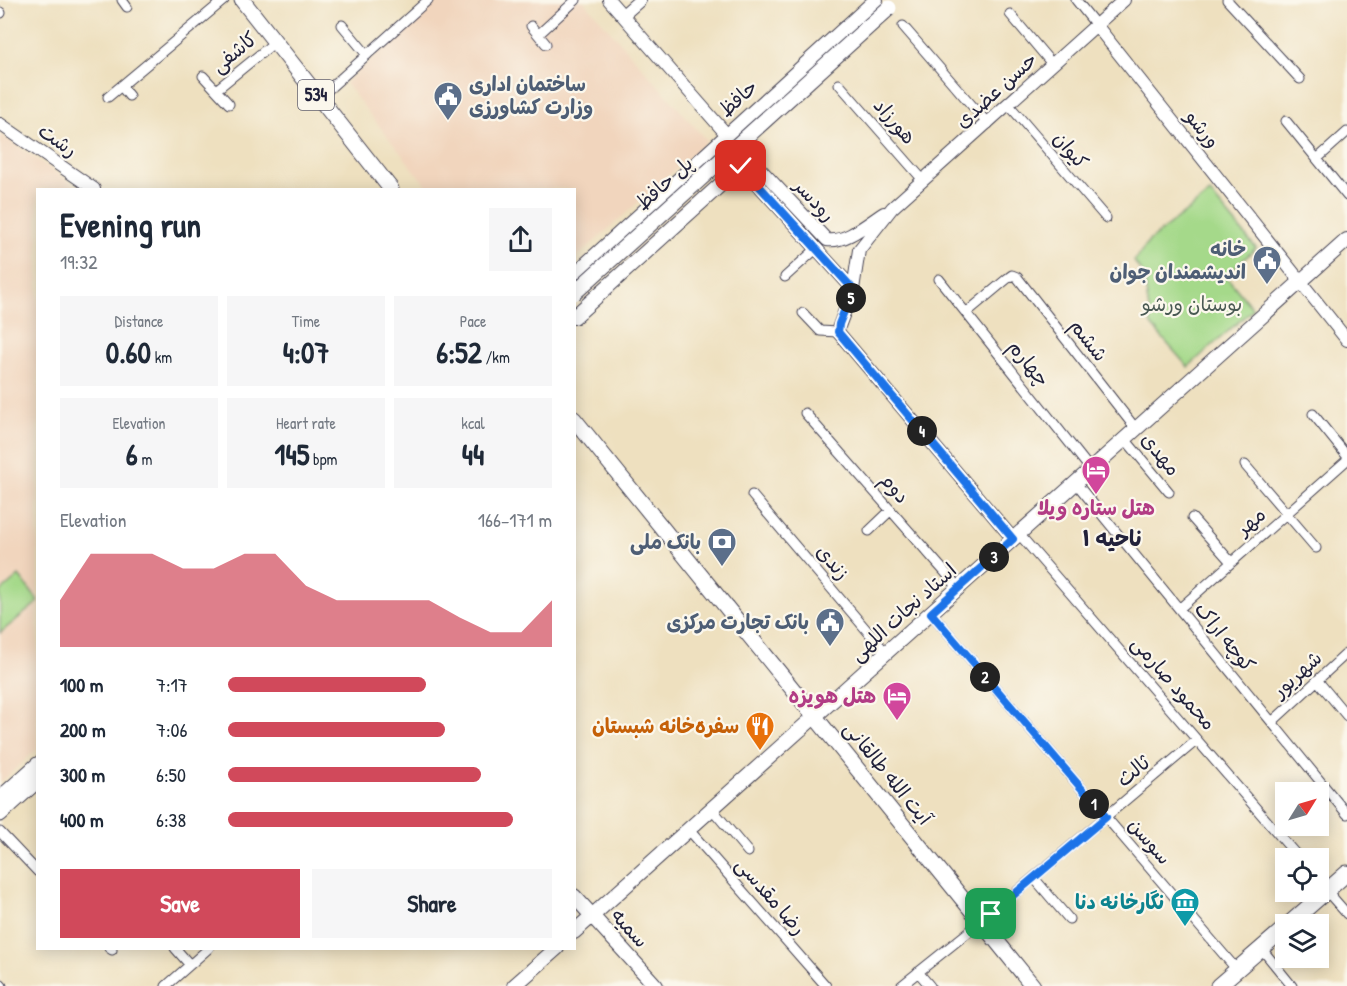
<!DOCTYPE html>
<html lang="en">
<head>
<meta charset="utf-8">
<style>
  body { margin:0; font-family:"Patrick Hand","Playpen Sans Arabic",sans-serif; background:#f6f6f7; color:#1f2937; height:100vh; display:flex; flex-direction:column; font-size:22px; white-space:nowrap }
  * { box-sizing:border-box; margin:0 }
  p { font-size:20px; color:#747a83 }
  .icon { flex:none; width:33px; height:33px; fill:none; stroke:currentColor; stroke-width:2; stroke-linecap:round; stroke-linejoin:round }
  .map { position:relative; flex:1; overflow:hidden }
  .panel { position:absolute; left:36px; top:188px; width:540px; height:762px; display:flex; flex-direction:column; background:#fff; border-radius:0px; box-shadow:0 3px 15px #0003 }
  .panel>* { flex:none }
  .needle { width:39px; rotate:53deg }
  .fabs { position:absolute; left:1275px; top:782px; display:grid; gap:12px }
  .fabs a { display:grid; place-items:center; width:54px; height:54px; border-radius:0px; background:#fff; box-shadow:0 3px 15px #0003; font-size:30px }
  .pin { position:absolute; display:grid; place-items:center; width:51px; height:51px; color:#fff; margin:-26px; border-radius:12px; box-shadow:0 3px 9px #0006 }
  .km { position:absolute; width:30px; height:30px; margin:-15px; border-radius:50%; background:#222; color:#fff; font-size:16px; line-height:30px; text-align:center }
  .round { display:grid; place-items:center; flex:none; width:63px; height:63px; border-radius:0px; background:#f6f6f7 }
  .head { display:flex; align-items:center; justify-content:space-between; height:102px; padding:0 24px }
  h1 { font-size:33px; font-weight:800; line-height:45px }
  .figures { display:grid; grid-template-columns:repeat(3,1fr); gap:9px; height:102px; padding:6px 24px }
  .figures div { display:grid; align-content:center; border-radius:0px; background:#f6f6f7; text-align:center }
  .figures b { font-size:30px; font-weight:800 }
  .figures small { font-size:16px; font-weight:400 }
  .figures p { font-size:16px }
  .chart { height:168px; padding:12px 24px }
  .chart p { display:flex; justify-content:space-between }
  .chart svg { width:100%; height:108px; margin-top:6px; fill:#d1495b; opacity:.7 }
  .primary-button { display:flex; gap:12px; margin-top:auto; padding:12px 24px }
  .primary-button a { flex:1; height:69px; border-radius:0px; background:#d1495b; color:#fff; font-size:24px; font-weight:800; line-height:69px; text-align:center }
  .primary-button a+a { background:#f6f6f7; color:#1f2937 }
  ul { padding:0 24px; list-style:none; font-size:20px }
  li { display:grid; grid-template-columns:96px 72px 1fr; align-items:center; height:45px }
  li i { height:15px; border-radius:8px; background:#d1495b }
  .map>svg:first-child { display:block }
</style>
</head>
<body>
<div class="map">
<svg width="1347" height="986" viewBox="0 0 1347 986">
  <rect width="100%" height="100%" fill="#fbf7ec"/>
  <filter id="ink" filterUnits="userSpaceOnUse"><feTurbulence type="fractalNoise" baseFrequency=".0167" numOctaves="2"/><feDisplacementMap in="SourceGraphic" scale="12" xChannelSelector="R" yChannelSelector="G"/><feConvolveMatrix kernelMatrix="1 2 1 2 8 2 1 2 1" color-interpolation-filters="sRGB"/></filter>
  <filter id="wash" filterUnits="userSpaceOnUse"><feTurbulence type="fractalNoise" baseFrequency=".008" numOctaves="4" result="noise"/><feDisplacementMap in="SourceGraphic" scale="24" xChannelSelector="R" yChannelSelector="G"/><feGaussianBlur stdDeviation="1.35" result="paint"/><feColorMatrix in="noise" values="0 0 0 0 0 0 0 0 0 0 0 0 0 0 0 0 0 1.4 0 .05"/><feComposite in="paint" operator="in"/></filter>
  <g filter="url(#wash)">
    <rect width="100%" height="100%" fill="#eee0bf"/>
    <path fill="#f1d5bd" d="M438 0H583L707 141 575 259 574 189H429L345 83Z
      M0 134 80 189H38L37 749 0 783Z"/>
    <path fill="#a5d98a" stroke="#647e62" stroke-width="1.5" d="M1210 193 1256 248 1226 276 1253 309 1188 367 1151 325 1144 276 1134 261 1150 240Z
      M19 576 37 599V603L0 633V592Z"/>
  </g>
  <g filter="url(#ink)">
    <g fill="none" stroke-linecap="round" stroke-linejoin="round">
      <g stroke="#413e4f" stroke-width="11">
        <path id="minor" d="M122 0 127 7
          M1076 0 1096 25
          M1227 0 1300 79
          M0 12 1 13
          M1010 14 1053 65
          M342 25 367 55
          M531 26 546 44
          M903 26 988 124
          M539 34 576 0
          M203 76 229 104
          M839 84 923 180
          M121 86 129 96
          M216 90 275 42
          M108 97 224 0
          M319 98 428 0
          M1009 105 1106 218
          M1286 121 1347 196
          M1317 159 1347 132
          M785 277 816 249
          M939 279 1091 470
          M803 313 820 331 838 332
          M966 313 1008 278 1012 275 1017 277 1136 429
          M805 413 959 588
          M1313 414 1347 456
          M1125 439 1169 492
          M1245 465 1316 548
          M1076 483 1347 814
          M752 495 886 653
          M1192 518 1231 562
          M869 531 891 510
          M1019 534 1299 858
          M1179 609 1347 460
          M931 613 1237 970
          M1317 680 1347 716
          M1272 722 1347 653
          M712 809 748 852
          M689 830 826 986
          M0 832 38 872
          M1034 878 1069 919
          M1318 881 1347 914
          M109 948 112 950
          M175 948 190 965
          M1261 948 1292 986
          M918 972 930 986
          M0 984 2 986
          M166 986 209 948
          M901 986 981 922 1197 740"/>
      </g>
      <g stroke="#413e4f" stroke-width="14">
        <path id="tertiary" d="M609 0 728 136
          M623 15 640 0
          M1096 25 1347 340
          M0 124 94 189
          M750 158 827 240C846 243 868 223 884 213
          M741 166 853 289
          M1013 539 838 332V329L853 289 859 250 892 208 1124 0"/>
      </g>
      <g stroke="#413e4f" stroke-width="16">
        <path id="secondary" d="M574 275 876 0
          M574 317 750 158 729 138
          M0 798 38 764
          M574 896 656 986
          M574 932 1347 240
          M514 986 557 948"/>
      </g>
      <g stroke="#413e4f" stroke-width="17">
        <path id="primary" d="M242 0 391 189
          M574 419 1033 986
          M0 814 38 780
          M1289 924 1347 873
          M1218 986 1286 927"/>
      </g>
      <use href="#minor" stroke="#fff" stroke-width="9"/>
      <use href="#tertiary" stroke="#fff" stroke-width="12"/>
      <use href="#secondary" stroke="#fff" stroke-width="14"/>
      <use href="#primary" stroke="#fff" stroke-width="15"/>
      <g stroke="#413e4f" stroke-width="17" stroke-linecap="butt">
        <path id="primary-bridge" d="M574 293 889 8"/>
      </g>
      <use href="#primary-bridge" stroke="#fff" stroke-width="15"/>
    </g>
  </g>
  <g fill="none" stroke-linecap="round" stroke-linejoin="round" filter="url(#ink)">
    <g stroke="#fff" stroke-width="12">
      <path id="route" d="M741 166 853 289 839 324 838 332 1013 539 931 613 1106 817 991 914"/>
    </g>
    <use href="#route" stroke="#1a73e8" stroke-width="8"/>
  </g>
  <defs>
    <g id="civic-pin" transform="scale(1.5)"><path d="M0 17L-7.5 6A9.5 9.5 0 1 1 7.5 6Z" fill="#5c6f8a" stroke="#fbf7ec"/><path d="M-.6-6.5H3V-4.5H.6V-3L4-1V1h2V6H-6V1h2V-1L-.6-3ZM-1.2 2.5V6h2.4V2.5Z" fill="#fff"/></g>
    <g id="hotel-pin" transform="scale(1.5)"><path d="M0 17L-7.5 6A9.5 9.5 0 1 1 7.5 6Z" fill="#d1479c" stroke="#fbf7ec"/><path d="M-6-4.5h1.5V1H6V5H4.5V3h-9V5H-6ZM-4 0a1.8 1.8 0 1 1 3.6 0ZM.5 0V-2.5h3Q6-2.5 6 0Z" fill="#fff"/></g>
    <g id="bank-pin" transform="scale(1.5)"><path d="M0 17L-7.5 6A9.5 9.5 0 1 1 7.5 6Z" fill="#5c6f8a" stroke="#fbf7ec"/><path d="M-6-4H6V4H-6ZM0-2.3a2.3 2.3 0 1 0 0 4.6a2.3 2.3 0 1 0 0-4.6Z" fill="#fff"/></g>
    <g id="restaurant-pin" transform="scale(1.5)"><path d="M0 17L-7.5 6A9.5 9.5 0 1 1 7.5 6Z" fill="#e8710a" stroke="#fbf7ec"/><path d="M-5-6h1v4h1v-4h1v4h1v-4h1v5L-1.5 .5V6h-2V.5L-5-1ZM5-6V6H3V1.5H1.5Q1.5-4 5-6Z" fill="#fff"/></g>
    <g id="museum-pin" transform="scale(1.5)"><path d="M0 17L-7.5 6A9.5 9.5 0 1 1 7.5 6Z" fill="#0f9aa8" stroke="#fbf7ec"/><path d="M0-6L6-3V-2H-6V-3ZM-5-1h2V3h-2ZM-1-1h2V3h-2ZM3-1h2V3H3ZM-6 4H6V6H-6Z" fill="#fff"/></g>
  </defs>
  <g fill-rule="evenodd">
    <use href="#civic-pin" x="448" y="96"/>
    <use href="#civic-pin" x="1267" y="260"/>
    <use href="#hotel-pin" x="1096" y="470"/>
    <use href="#bank-pin" x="722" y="542"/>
    <use href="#civic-pin" x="830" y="622"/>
    <use href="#hotel-pin" x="897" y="696"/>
    <use href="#restaurant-pin" x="760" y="726"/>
    <use href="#museum-pin" x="1185" y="902"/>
  </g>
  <g text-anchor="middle" stroke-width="4.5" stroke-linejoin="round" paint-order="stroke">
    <rect fill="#fbf7ec" stroke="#636270" stroke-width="1.5" x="298" y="80" width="36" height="30" rx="4.5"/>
    <g font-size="18" font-weight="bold" fill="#22223b">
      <text x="316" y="101">534</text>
    </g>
    <g font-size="20" fill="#22223b" stroke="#fbf7ec">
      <text transform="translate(234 52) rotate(-39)" y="7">کاشفی</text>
      <text transform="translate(996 90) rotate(-42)" y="7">حسن عضدی</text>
      <text transform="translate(738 98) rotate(-42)" y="7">حافظ</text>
      <text transform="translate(895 121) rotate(49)" y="7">هورزاد</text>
      <text transform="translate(1203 129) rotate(52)" y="7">ورشو</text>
      <text transform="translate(58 140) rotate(35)" y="7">رشت</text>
      <text transform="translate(1071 150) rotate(50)" y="7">کیوان</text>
      <text transform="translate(664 183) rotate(-42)" y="7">پل حافظ</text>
      <text transform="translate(815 200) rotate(47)" y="7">رودسر</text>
      <text transform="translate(1089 340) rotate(52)" y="7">ششم</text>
      <text transform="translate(1029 363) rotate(51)" y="7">چهارم</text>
      <text transform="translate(1161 454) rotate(51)" y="7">مهدی</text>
      <text transform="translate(895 488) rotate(49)" y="7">دوم</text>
      <text transform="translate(1251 521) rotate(-41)" y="7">مهر</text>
      <text transform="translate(833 562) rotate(50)" y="7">زندی</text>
      <text transform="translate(903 612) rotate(-42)" y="7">استاد نجات اللهی</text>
      <text transform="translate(1225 637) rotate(51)" y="7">کوچه اراک</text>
      <text transform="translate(1297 674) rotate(-42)" y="7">شهریور</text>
      <text transform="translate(1174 683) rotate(49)" y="7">محمود صارمی</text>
      <text transform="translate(1133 771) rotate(-40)" y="7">ثالث</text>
      <text transform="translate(888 773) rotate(51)" y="7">آیت الله طالقانی</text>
      <text transform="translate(1150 841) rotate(49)" y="7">سوسن</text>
      <text transform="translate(771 896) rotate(49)" y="7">رضا مقدسی</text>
      <text transform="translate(630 928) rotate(48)" y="7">سمیه</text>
    </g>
    <g font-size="20" font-weight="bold" fill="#4e5e75" stroke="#fbf7ec" text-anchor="end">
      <text x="469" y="91" text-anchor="start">ساختمان اداری<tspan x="469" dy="23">وزارت کشاورزی</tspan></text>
      <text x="1246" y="256">خانه<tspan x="1246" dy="23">اندیشمندان جوان</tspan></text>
      <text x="701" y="549">بانک ملی</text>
      <text x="809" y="629">بانک تجارت مرکزی</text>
    </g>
    <g font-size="20" fill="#495953" stroke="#fbf7ec">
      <text x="1192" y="311">بوستان ورشو</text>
    </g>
    <g font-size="20" font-weight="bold" fill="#b23c85" stroke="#fbf7ec">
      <text x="1096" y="515">هتل ستاره ویلا</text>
      <text x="876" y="703" text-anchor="end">هتل هویزه</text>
    </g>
    <g font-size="20" font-weight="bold" fill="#c56008" stroke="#fbf7ec" text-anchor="end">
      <text x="739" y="733">سفره‌خانه شبستان</text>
    </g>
    <g font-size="20" font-weight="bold" fill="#0d838f" stroke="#fbf7ec" text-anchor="end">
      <text x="1164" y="909">نگارخانه دنا</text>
    </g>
    <g font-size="22" font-weight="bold" fill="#22223b" stroke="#fbf7ec">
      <text x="1112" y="546">ناحیه ۱</text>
    </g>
  </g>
</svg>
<div class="fabs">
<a><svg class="needle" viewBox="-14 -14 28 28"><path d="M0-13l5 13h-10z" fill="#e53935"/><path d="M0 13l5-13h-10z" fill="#747a83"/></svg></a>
<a><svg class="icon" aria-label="locate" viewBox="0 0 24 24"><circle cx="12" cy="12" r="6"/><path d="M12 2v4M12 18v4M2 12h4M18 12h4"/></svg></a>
<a><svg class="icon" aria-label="layers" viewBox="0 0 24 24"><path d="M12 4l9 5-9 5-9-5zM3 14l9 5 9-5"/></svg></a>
</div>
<div class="pin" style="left:991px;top:914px;background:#1e9e55"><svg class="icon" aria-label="arrive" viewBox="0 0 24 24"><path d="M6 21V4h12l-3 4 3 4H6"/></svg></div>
<div class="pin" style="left:741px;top:166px;background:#d93025"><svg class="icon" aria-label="check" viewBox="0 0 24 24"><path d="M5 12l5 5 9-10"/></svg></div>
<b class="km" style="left:1094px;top:804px">1</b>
<b class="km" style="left:985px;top:677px">2</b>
<b class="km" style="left:994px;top:557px">3</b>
<b class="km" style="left:922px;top:431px">4</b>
<b class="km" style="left:851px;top:298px">5</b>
<section class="panel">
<div class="head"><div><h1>Evening run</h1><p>19:32</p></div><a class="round"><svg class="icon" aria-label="share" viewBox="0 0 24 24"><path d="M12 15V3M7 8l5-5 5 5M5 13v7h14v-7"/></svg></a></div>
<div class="figures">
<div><p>Distance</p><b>0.60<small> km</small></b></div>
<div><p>Time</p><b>4:07</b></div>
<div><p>Pace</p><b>6:52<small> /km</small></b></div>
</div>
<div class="figures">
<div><p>Elevation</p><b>6<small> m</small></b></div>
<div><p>Heart rate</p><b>145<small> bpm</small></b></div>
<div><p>kcal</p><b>44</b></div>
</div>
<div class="chart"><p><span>Elevation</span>166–171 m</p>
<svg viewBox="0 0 160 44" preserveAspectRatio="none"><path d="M0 44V25L10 6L20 6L30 6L40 12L50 12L60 6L70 6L80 19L90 25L100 25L110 25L120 25L130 32L140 38L150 38L160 25V44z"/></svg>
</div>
<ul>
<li><b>100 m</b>7:17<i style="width:61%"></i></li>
<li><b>200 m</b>7:06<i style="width:67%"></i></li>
<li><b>300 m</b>6:50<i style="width:78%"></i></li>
<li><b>400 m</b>6:38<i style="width:88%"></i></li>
</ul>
<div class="primary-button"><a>Save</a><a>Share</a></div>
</section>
</div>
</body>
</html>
